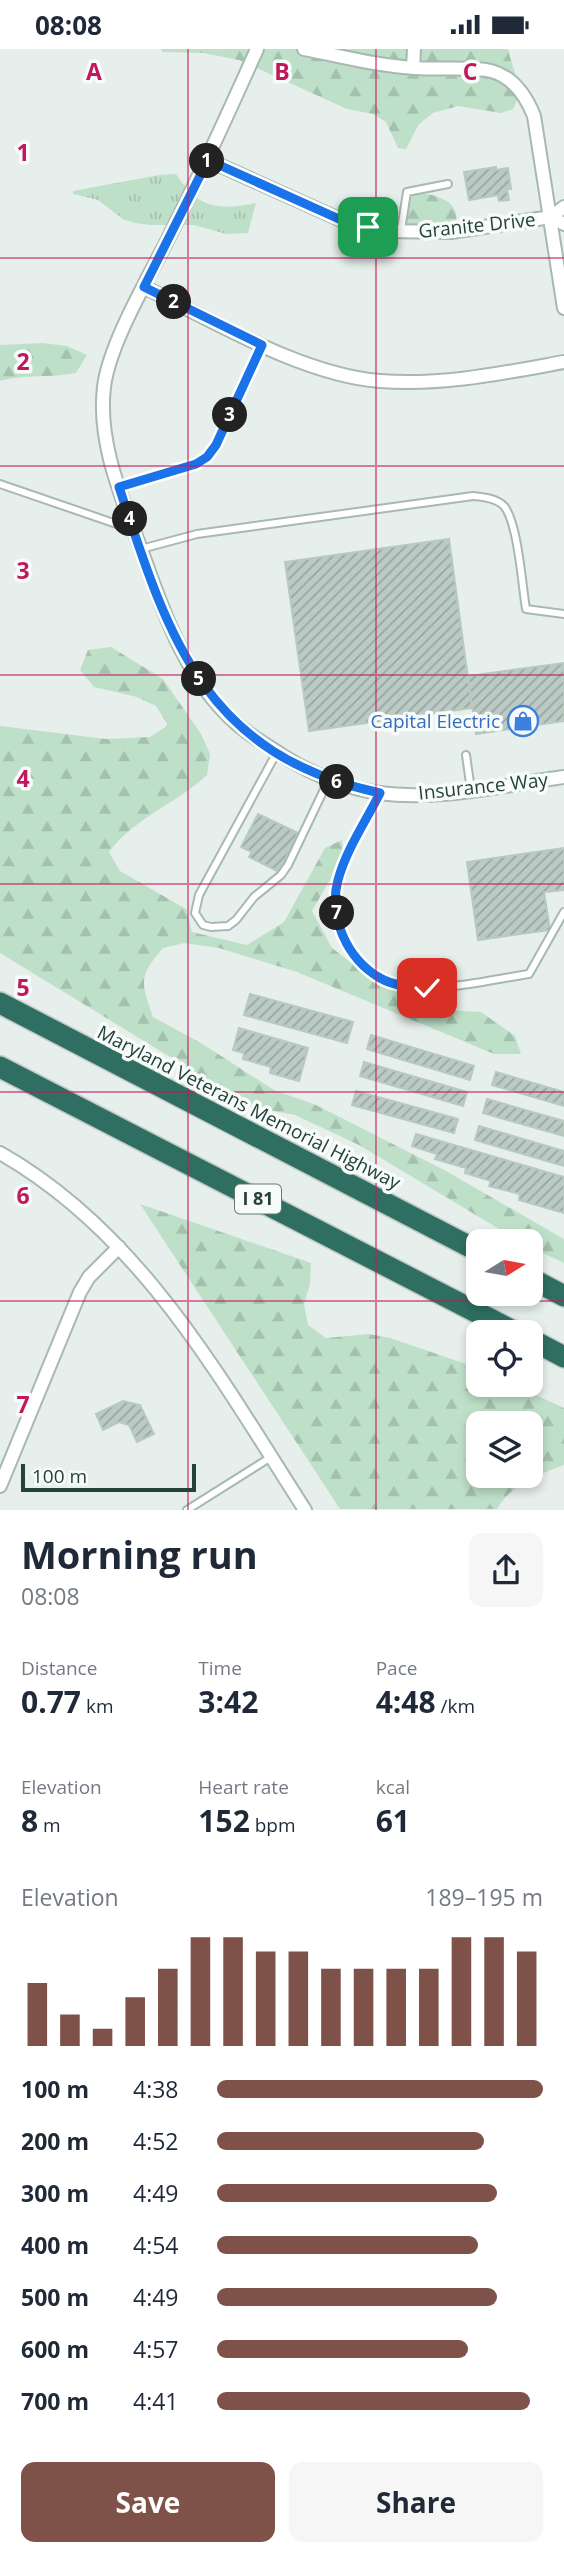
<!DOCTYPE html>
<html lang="en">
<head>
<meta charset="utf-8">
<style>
  body { margin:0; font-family:"Open Sans",sans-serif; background:#f6f6f7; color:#1f2937; height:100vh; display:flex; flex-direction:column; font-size:26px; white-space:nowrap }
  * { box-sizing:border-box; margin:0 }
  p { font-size:23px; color:#747a83 }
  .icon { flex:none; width:38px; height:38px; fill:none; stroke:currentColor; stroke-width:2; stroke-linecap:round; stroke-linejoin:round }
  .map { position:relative; height:1461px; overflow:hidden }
  .panel { display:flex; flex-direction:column; background:#fff; flex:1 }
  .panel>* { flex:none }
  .needle { width:46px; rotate:79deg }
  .tools { position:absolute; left:466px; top:1180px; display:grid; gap:14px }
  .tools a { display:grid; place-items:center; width:77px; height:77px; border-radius:14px; background:#fff; box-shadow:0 4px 10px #0003; font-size:35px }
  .scale { position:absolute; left:21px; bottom:18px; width:175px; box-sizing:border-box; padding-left:7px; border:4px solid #24423a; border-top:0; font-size:19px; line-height:24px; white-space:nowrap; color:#24423a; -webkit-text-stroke:5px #f7fbf9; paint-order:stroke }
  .pin { position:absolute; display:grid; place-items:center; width:60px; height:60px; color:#fff; margin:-30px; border-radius:14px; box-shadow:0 4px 10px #0006 }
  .km { position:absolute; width:35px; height:35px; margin:-18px; border-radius:50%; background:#222; color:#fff; font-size:19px; line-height:35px; text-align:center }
  .round { display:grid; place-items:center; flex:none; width:74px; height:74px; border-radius:14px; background:#f6f6f7 }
  .headline { display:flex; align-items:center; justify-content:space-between; height:119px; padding:0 21px }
  h1 { font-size:38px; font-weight:700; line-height:52px }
  .figures { display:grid; grid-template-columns:repeat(3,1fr); gap:10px; height:119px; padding:7px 21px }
  .figures div { display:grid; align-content:center }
  .figures b { font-size:30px; font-weight:700 }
  .figures small { font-size:19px; font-weight:400 }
  .figures p { font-size:19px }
  .chart { height:196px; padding:14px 21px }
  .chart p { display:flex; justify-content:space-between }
  .chart svg { width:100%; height:126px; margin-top:7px; stroke:#7f5249; stroke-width:6 }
  .button { display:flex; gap:14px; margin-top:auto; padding:14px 21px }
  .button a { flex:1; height:80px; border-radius:14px; background:#7f5249; color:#fff; font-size:28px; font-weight:700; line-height:80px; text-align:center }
  .button a+a { background:#f6f6f7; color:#1f2937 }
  ul { padding:0 21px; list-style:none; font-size:23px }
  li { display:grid; grid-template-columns:112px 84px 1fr; align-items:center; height:52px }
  li i { height:18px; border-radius:9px; background:#7f5249 }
  .status { display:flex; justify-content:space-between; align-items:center; height:49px; padding:0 35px; background:#fff; direction:ltr }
  .status svg { height:19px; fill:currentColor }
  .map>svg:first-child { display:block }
</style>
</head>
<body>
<div class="status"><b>08:08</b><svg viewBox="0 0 49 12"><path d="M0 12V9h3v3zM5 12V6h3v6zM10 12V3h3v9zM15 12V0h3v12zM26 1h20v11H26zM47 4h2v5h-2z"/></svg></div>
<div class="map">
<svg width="564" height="1461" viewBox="0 0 564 1461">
  <defs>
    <pattern id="grass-tufts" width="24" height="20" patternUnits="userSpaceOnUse" patternTransform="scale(1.75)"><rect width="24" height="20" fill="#bfe0c8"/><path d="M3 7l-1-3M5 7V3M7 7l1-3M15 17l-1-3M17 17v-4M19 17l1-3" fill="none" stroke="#a4c1ad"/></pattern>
    <pattern id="forest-firs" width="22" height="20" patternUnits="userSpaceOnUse" patternTransform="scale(1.75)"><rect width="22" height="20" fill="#bfe0c8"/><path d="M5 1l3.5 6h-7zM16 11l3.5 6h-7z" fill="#a4c1ad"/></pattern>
    <pattern id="building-hatch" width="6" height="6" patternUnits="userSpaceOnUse" patternTransform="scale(1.75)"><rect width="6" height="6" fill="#bbcac4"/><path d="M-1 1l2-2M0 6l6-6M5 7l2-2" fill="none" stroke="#98a6a0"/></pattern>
  </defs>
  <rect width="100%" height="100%" fill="#e6efeb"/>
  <path fill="url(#grass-tufts)" d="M176 125C198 159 217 162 256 154L248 184 226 185 194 176H151L134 174 123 170 98 151 73 145V142L159 126Z"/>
  <path fill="url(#forest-firs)" fill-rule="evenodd" d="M161 0H508C513 23 525 38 513 60L501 64 458 57 433 64 419 75 406 100 398 99 386 73 373 65 347 60 239 11 203 4 163 3Z
    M409 142C429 145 461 148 456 174L450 179 398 177Z
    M43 294 67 297 87 306 76 324C51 329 24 325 0 332V296Z
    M111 598 163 630 201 685 210 705 207 726C177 754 133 770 109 803L120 822 186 860 192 883 247 896 284 873 325 799 342 791 343 808 312 862 332 899 371 929 428 960 481 963 515 987 521 1005H494L297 923 219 899 184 894 163 899C138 928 141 933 153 968L201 994 274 1041 316 1056 446 1122 564 1190V1214L530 1198V1192H519L359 1096 295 1066 252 1058 0 904V677L106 690 150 688 168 676 156 657 137 648 94 638 80 621 88 601Z
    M140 1155 311 1214 310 1235 304 1255 308 1276 326 1289 369 1285 390 1289 478 1319V1335H512L564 1359V1416C540 1425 510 1436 497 1460H340ZM478 1374H530V1426H478Z"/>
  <path fill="url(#building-hatch)" stroke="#b8c9c2" stroke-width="2" d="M496 118V121L508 119 511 140H507L509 151 499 152 498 146 469 151 464 123Z
    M449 490 472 659 309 682 285 513Z
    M564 614V672L476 685 468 627Z
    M258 765 298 784 279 823 249 808 252 803 241 798Z
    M564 799V841L544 843 550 881 478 891 467 813Z
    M250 945 353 973 347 994 244 966Z
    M239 979 308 999 299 1032 270 1024 271 1018 243 1010 244 1004 233 1001Z
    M371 986 474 1017 470 1031 367 1000Z
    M364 1013 467 1043 463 1057 360 1027Z
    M496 1023 564 1043V1057L492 1036Z
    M356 1042 458 1070 454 1084 352 1056Z
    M487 1050 564 1072V1087L483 1064Z
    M479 1077 564 1102V1117L475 1091Z
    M416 1085 564 1128V1164L519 1151 520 1145 489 1137 491 1132 465 1124 466 1119 435 1110 437 1105 412 1097Z
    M123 1352 140 1356 154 1385 137 1393 129 1376 119 1373 103 1381 96 1365Z"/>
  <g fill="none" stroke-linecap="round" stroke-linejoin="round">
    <g stroke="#a8b8b2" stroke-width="10">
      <path id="service" d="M401 181 407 143 448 135
        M0 435 131 480
        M119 438 196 415 207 409 216 396 261 297
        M141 500 197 485 473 447C483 448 496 449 504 457 518 474 522 536 526 560L564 565
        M277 703 199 846 195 864 203 876 211 878 228 877 236 871 254 848 281 826 288 816 329 730
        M466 706 471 741
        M380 745C355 794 310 857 356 908 372 925 388 935 411 938 445 942 495 930 529 925L564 863
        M187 1461 271 1408"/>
    </g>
    <g stroke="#a8b8b2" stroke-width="16">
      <path id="minor" d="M257 0C229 63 200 126 169 188 149 228 109 295 104 338 97 396 124 453 143 506 165 568 187 632 238 676 252 688 268 697 283 707 312 725 345 739 379 744 440 752 504 736 564 728
        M304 0C341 7 378 17 416 19 438 21 472 17 491 22 514 28 526 47 534 67L564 259
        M413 19 414 0
        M208 111 339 170 385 182 451 183 551 168 564 158
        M551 168 564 175
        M144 238C214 272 302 326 380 332 442 337 503 324 564 313
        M0 1104C141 1184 220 1329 305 1461
        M0 1437 80 1243 89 1228 119 1198"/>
    </g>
    <g stroke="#c2cac8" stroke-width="24">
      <path id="motorway" d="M0 954 478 1202
        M0 1018 515 1283
        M530 1229 564 1247
        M530 1290 564 1308"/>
    </g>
    <use href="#service" stroke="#fff" stroke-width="6"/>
    <use href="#minor" stroke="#fff" stroke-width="12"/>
    <use href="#motorway" stroke="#2f6f62" stroke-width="21"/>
  </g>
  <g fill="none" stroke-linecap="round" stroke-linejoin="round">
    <g stroke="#fff" stroke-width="14">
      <path id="route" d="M368 178 339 170 208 111 144 238 262 296 216 396 207 408 196 415 119 438C169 591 205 706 380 744 366 772 346 801 338 831 328 868 347 910 380 929 394 937 411 938 427 939"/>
    </g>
    <use href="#route" stroke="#1a73e8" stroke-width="9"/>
  </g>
  <path fill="none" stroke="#c2185b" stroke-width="2" stroke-opacity="0.55" d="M188 0V1461M376 0V1461M0 209H564M0 417H564M0 626H564M0 835H564M0 1043H564M0 1252H564"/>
  <defs>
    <g id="shop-ring" transform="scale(1.575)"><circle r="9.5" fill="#f7fbf9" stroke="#3f7fe0" stroke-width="1.5"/><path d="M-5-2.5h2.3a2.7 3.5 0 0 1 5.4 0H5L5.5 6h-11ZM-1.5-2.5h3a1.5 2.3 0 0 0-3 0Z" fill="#3f7fe0"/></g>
  </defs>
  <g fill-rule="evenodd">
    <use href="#shop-ring" x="523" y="672"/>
  </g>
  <g text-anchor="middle" stroke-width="7" stroke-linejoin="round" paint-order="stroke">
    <rect fill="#f7fbf9" stroke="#637a73" stroke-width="2" x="235" y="1135.5" width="46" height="29" rx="5"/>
    <g font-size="18" font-weight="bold" fill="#24423a">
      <text x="258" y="1156">I 81</text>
    </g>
    <g font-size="19" fill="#24423a" stroke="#f7fbf9">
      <text transform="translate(477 176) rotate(-6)" y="7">Granite Drive</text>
      <text transform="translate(483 737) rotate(-6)" y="7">Insurance Way</text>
      <text transform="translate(249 1058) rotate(27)" y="7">Maryland Veterans Memorial Highway</text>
    </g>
    <g font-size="19" fill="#366cbe" stroke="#f7fbf9" text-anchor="end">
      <text x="500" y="679">Capital Electric</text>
    </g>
  </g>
  <g font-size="23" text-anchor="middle" font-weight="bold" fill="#c2185b" stroke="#f7fbf9" stroke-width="7" stroke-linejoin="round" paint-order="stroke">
    <text x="94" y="31">A</text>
    <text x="282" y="31">B</text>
    <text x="470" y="31">C</text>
    <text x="23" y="112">1</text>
    <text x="23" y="321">2</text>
    <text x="23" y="530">3</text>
    <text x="23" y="738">4</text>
    <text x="23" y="947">5</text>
    <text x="23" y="1155">6</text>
    <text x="23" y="1364">7</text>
  </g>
</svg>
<div class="tools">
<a><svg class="needle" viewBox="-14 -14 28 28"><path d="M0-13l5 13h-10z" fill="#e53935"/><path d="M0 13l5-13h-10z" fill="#747a83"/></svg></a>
<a><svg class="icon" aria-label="locate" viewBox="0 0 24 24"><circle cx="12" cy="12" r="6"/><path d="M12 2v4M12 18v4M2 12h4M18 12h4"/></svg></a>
<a><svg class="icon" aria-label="layers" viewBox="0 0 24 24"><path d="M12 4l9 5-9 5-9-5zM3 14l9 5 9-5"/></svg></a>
</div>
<div class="scale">100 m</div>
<div class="pin" style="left:368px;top:178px;background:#1e9e55"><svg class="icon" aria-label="arrive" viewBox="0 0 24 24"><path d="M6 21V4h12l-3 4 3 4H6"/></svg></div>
<div class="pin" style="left:427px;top:939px;background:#d93025"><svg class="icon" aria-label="check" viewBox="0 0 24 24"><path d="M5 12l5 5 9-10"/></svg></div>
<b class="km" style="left:207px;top:112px">1</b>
<b class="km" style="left:174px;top:253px">2</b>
<b class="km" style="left:230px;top:366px">3</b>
<b class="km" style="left:130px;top:470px">4</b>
<b class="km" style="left:199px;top:630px">5</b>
<b class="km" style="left:337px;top:733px">6</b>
<b class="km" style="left:337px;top:864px">7</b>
</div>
<section class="panel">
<div class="headline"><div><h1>Morning run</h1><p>08:08</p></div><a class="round"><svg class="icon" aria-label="share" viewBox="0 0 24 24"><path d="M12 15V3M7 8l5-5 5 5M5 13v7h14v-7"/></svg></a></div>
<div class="figures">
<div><p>Distance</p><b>0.77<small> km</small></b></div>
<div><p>Time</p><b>3:42</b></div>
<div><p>Pace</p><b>4:48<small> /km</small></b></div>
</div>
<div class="figures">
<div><p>Elevation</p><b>8<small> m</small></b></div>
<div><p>Heart rate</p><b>152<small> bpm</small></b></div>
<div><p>kcal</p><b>61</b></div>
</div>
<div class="chart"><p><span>Elevation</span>189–195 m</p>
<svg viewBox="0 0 160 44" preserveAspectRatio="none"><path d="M5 44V22M15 44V33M25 44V38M35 44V27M45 44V17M55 44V6M65 44V6M75 44V11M85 44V11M95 44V17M105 44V17M115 44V17M125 44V17M135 44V6M145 44V6M155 44V11"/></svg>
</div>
<ul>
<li><b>100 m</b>4:38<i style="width:100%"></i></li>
<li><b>200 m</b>4:52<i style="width:82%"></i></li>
<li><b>300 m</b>4:49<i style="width:86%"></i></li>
<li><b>400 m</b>4:54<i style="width:80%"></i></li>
<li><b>500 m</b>4:49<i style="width:86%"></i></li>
<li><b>600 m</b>4:57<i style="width:77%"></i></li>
<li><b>700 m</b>4:41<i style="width:96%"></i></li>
</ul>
<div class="button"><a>Save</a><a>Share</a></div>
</section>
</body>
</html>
